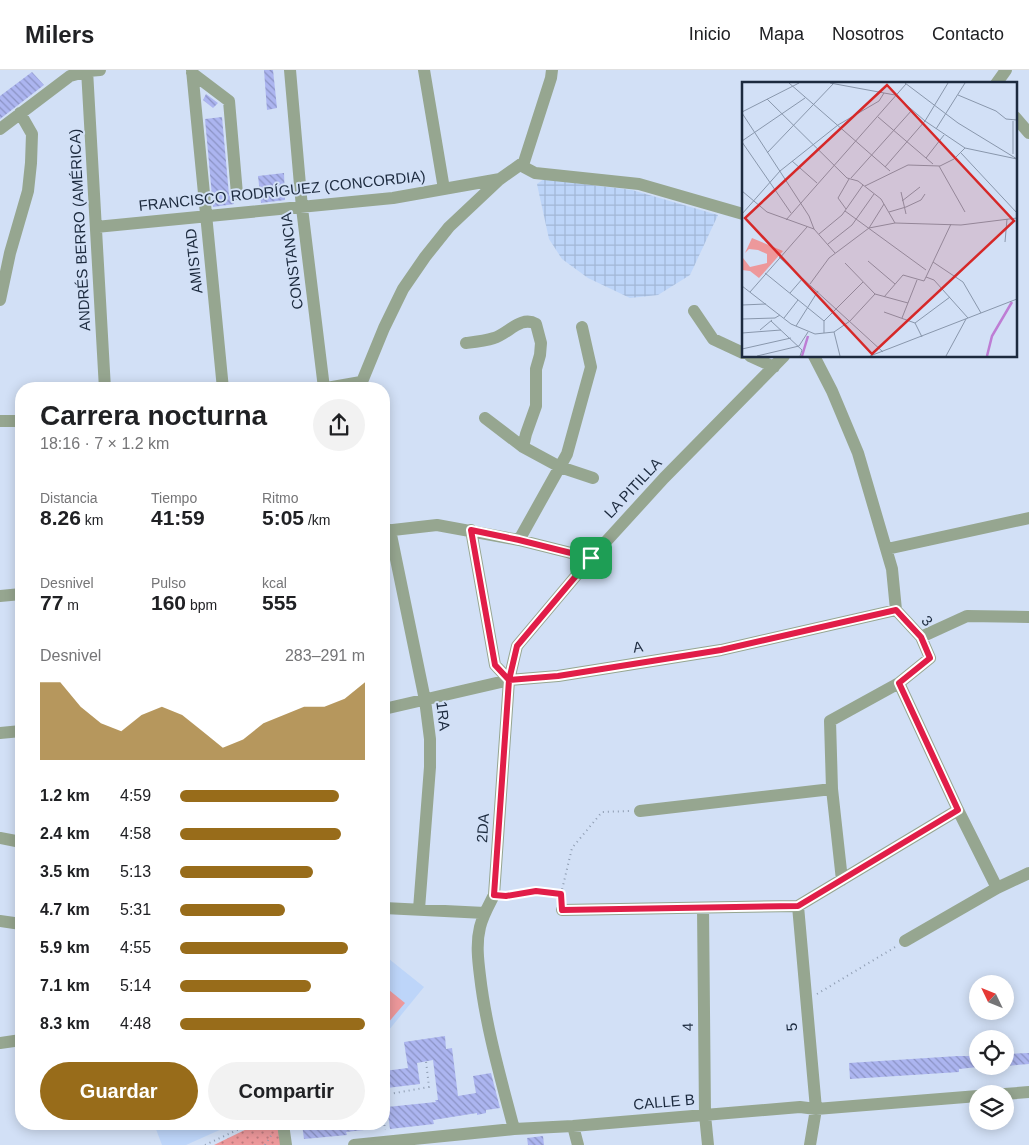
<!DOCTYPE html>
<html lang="es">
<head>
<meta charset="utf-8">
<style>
  body { margin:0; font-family:Arial,sans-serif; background:#f2f2f2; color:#202124; height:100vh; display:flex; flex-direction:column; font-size:19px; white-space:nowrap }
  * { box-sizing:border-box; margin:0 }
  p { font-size:16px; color:#757577 }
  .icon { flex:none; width:28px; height:28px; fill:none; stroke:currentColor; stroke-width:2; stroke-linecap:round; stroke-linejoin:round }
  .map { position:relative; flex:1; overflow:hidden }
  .drawer { position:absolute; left:15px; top:312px; width:375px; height:748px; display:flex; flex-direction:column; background:#fff; border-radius:20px; box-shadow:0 2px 12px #0003 }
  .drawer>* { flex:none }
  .needle { width:32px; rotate:313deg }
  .tools { position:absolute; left:969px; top:905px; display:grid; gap:10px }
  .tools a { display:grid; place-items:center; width:45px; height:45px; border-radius:50%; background:#fff; box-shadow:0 2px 12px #0003; font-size:25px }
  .pin { position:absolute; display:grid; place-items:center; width:42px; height:42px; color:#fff; margin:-21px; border-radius:10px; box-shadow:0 2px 8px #0006 }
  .round { display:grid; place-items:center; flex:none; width:52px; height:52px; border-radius:26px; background:#f2f2f2 }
  .head { display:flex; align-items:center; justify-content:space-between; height:85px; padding:0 25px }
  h1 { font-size:28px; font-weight:800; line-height:38px }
  .figures { display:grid; grid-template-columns:repeat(3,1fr); gap:8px; height:85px; padding:5px 25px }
  .figures div { display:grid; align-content:center }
  .figures b { font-size:21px; font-weight:800 }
  .figures small { font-size:14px; font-weight:400 }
  .figures p { font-size:14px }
  .chart { height:140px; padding:10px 25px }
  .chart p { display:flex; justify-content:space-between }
  .chart svg { width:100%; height:90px; margin-top:5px; fill:#986c1a; opacity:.7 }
  .button { display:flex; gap:10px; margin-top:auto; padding:10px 25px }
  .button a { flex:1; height:58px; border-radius:30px; background:#986c1a; color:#fff; font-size:20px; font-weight:800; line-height:58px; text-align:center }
  .button a+a { background:#f2f2f2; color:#202124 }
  ul { padding:0 25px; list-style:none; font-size:16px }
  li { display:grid; grid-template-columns:80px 60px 1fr; align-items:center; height:38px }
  li i { height:12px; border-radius:6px; background:#986c1a }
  header { display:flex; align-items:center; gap:30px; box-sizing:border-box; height:70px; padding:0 25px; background:#fff; border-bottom:1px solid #e0e0e0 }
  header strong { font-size:24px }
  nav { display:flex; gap:28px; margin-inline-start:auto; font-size:18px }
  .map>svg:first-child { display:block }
</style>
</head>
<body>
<header>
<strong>Milers</strong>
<nav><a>Inicio</a><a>Mapa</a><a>Nosotros</a><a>Contacto</a></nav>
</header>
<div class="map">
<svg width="1029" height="1075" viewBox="0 0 1029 1075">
  <defs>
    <pattern id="industrial-grid" width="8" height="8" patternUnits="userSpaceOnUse" patternTransform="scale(1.25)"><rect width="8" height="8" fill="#bdd5f9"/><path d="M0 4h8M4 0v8" fill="none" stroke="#a2b7d6"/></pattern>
    <pattern id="park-dots" width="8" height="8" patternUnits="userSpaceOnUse" patternTransform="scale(1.25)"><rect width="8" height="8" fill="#ed989b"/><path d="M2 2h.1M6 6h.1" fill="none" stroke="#bf7c80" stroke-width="1.8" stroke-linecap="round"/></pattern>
    <pattern id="building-back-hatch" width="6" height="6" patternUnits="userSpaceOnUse" patternTransform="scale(1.25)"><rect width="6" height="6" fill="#acb5f0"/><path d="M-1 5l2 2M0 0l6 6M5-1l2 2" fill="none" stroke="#8b93c4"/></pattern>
  </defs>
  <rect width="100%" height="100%" fill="#d2e0f6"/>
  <path fill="#bdd5f9" d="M384 885 424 917 384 966Z
    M154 1054H233L186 1075H162Z"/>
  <path fill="url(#industrial-grid)" d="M544 109 632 120 718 145 690 205 658 225 630 228 588 208 562 189 549 169 537 114Z"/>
  <path fill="url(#park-dots)" d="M257 1054H280L281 1075H214Z"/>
  <path fill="#ed989b" d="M384 916 405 933 387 954 384 951Z"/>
  <path fill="url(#building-back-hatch)" d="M264 0H273L277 38 267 40Z
    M32 2 44 15 0 49V26Z
    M206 24 218 33 213 38 203 30Z
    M222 47 229 125 234 134 213 137 205 49Z
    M284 103 285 130 261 133 258 106Z
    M445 966 446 979 452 978 458 1026 476 1023 473 1006 491 1003 500 1038 486 1040V1043L477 1045V1043L433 1050 434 1054 390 1059 387 1037 436 1032 435 1030H438L433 990 417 993 420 1014 387 1018 384 1001 408 998 404 972Z
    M1029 983V994L1005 996V984Z
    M958 986H978V997L959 999V1002L850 1009 849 993Z
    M302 1054H372L373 1059 346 1062 347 1065 304 1069Z
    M543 1066 544 1075H528L527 1068Z"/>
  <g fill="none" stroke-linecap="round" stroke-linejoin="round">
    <path stroke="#8e9cb1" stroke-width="2" stroke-dasharray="1 4" stroke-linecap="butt" d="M561 824 572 778 602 742 630 741
      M504 826 536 821 561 824 562 829
      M817 924 897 876
      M384 1025 429 1017 426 991
      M384 1050 385 1060
      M205 1075 250 1054
      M265 1075 272 1064"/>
    <path stroke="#96a690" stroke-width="12" d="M87 0 105 319
      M192 0 223 319
      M290 0 302 138 324 318
      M424 0 444 119
      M192 3 229 31 237 124
      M996 14 1006 0
      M1015 47 1029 63
      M0 59 70 6 88 1 100 0
      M520 95 535 103 639 114 743 144
      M96 157 393 128 500 109
      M0 230 10 183 28 121 31 93 32 64 20 43
      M694 241 713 269 743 283
      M466 273C475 272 485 271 494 268 508 264 521 245 536 254L541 273 540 285 536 299V336L526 364 523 377
      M750 286 774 297
      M814 286 832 321 858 383 892 499 896 540 921 567 930 588 899 613 830 651 832 719 842 810
      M321 319 361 312
      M359 319 384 258 403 219 425 187 449 157 500 109 524 92 551 8 552 0
      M485 348 523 377 560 397 593 408
      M0 351H21
      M390 460 425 630 430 669V697L419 839
      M471 460 495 595 509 610
      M384 461 437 455 519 470 591 488
      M519 470 567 384 591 297 582 257
      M887 479 1029 448
      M0 526 21 524
      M921 567 967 546 1029 547
      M899 613 958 740 997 818
      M384 639 509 610 558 606 721 580 896 540
      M0 663 21 661
      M640 741 832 719
      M0 768 21 772
      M798 836 816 1039 810 1075
      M384 838 485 843
      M703 838 705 1045 708 1075
      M562 840 798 836 958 740
      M0 851 21 854
      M905 871 997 818 1029 803
      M0 973 21 970
      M1005 1024 1029 1022
      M283 1054 286 1075
      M573 1056 578 1075
      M514 1059C501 1009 486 958 480 906 478 890 476 873 480 857 483 845 489 835 494 825L509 610 517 576 591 488 664 408 784 286
      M354 1075 514 1059 573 1056 800 1037 816 1039 978 1026"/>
  </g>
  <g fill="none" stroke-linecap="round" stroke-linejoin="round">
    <g stroke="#fff" stroke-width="10">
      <path id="route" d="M591 488 519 470 471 460 495 595 509 610 494 825 506 826 536 821 561 824 562 840 798 836 958 740 899 613 930 588 921 567 896 540 721 580 558 606 509 610 517 576 591 488"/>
    </g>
    <use href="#route" stroke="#e11d48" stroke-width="6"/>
  </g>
  <g text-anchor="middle" stroke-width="4" stroke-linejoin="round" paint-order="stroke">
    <g font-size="15" fill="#1c2a3e" stroke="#d2e0f6">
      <text transform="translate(282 121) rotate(-6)" y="5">FRANCISCO RODRÍGUEZ (CONCORDIA)</text>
      <text transform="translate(80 160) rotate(-93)" y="5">ANDRÉS BERRO (AMÉRICA)</text>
      <text transform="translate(194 191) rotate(-96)" y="5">AMISTAD</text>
      <text transform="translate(292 191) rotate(-97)" y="5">CONSTANCIA</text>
      <text transform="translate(633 418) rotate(-47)" y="5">LA PITILLA</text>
      <text transform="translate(927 551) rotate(50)" y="5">3</text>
      <text transform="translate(638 577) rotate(-9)" y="5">A</text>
      <text transform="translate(443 646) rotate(83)" y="5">1RA</text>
      <text transform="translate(483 758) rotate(-86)" y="5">2DA</text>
      <text transform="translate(688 957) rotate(-91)" y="5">4</text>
      <text transform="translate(792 957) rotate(-95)" y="5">5</text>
      <text transform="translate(664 1032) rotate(-5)" y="5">CALLE B</text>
    </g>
  </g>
  <g transform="translate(742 12)">
    <rect width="275" height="275" fill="#d2e0f6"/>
    <path d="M10 156 41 169 17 196 8 189 0 188 1 176 8 185 25 181V172L16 168 7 167 3 171Z" fill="#ed989b"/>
    <path fill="none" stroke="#be7dd4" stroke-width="2.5" d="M60 274 66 254M245 274 250 254 270 220"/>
    <path fill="none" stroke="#8997ac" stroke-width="1" d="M47 1 148 89M88 1 153 13 183 39 223 66 275 77M163 1 216 41 275 77M216 13 254 29 264 37 275 38M25 17 105 96 116 99 139 117 153 141M0 30 57 1M0 31 67 134 72 147 93 171M136 35 191 82M271 39V72M194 47 223 1M0 59 63 16M0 60 49 131M25 71 92 1M219 71 275 131M184 76 202 53M50 79 75 101M197 84 223 130M143 85 183 39 206 1M109 96 170 28M123 104 166 83 198 84 212 77 223 66M0 109 25 130 72 147M159 110 164 132M160 119 178 105M104 127 96 116 107 97M103 129 184 188M147 130 164 125 179 118 183 112M0 132 38 89 96 43 137 19 142 11M44 138 164 2M127 146 153 141 219 143 275 136M77 152 100 133 121 103M263 160 265 137M86 162 110 143 132 112M37 175 141 270M126 179 153 202M191 180 221 200 239 231M103 181 133 212 166 221M23 191 82 239M184 195 209 142M184 195 192 198 226 236M68 202 87 176 127 146 142 122M0 204 49 242 73 252 92 250 108 239 133 212M8 210 65 145M48 211 61 196M142 215 161 193 182 199 184 195M0 223 24 222M142 230 173 241 180 255M42 236 56 218M160 236 175 198M0 237 33 236 38 233M29 239 60 268 58 274M173 241 208 215M54 244 76 209M18 248 30 238M92 250 98 274M0 251 39 248M82 251V239L121 200M0 267 49 256M15 274 57 264 66 250M128 274 275 217M204 274 224 237"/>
    <path fill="#d62828" fill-opacity="0.15" stroke="#d62828" stroke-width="2.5" d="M145 3 272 139 130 272 3 136Z"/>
    <rect width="275" height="275" fill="none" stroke="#1c2a3e" stroke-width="2.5"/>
  </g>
</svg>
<div class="tools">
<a><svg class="needle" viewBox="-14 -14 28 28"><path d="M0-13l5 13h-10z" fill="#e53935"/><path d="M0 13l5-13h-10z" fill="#757577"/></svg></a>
<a><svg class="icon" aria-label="locate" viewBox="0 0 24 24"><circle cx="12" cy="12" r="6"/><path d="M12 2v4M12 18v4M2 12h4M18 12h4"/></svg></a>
<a><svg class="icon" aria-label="layers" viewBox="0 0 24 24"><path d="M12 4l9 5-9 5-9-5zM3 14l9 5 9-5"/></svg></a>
</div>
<div class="pin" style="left:591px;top:488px;background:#1e9e55"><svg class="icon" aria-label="arrive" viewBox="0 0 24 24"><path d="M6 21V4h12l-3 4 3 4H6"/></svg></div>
<section class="drawer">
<div class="head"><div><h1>Carrera nocturna</h1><p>18:16 · 7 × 1.2 km</p></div><a class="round"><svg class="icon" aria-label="share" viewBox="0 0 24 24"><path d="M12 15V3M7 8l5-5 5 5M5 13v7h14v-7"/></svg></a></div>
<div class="figures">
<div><p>Distancia</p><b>8.26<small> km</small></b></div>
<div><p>Tiempo</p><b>41:59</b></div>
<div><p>Ritmo</p><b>5:05<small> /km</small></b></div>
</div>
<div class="figures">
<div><p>Desnivel</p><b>77<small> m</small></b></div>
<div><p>Pulso</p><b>160<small> bpm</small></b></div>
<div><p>kcal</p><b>555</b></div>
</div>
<div class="chart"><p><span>Desnivel</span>283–291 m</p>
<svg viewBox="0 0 160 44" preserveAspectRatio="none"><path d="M0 44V6L10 6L20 18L30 26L40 30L50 22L60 18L70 22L80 30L90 38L100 34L110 26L120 22L130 18L140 18L150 14L160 6V44z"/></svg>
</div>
<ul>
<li><b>1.2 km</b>4:59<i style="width:86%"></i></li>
<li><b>2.4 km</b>4:58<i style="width:87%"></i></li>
<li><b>3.5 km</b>5:13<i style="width:72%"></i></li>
<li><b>4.7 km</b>5:31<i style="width:57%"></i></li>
<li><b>5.9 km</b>4:55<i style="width:91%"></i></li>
<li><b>7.1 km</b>5:14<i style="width:71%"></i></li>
<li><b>8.3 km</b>4:48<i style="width:100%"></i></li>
</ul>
<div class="button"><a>Guardar</a><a>Compartir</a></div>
</section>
</div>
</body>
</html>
